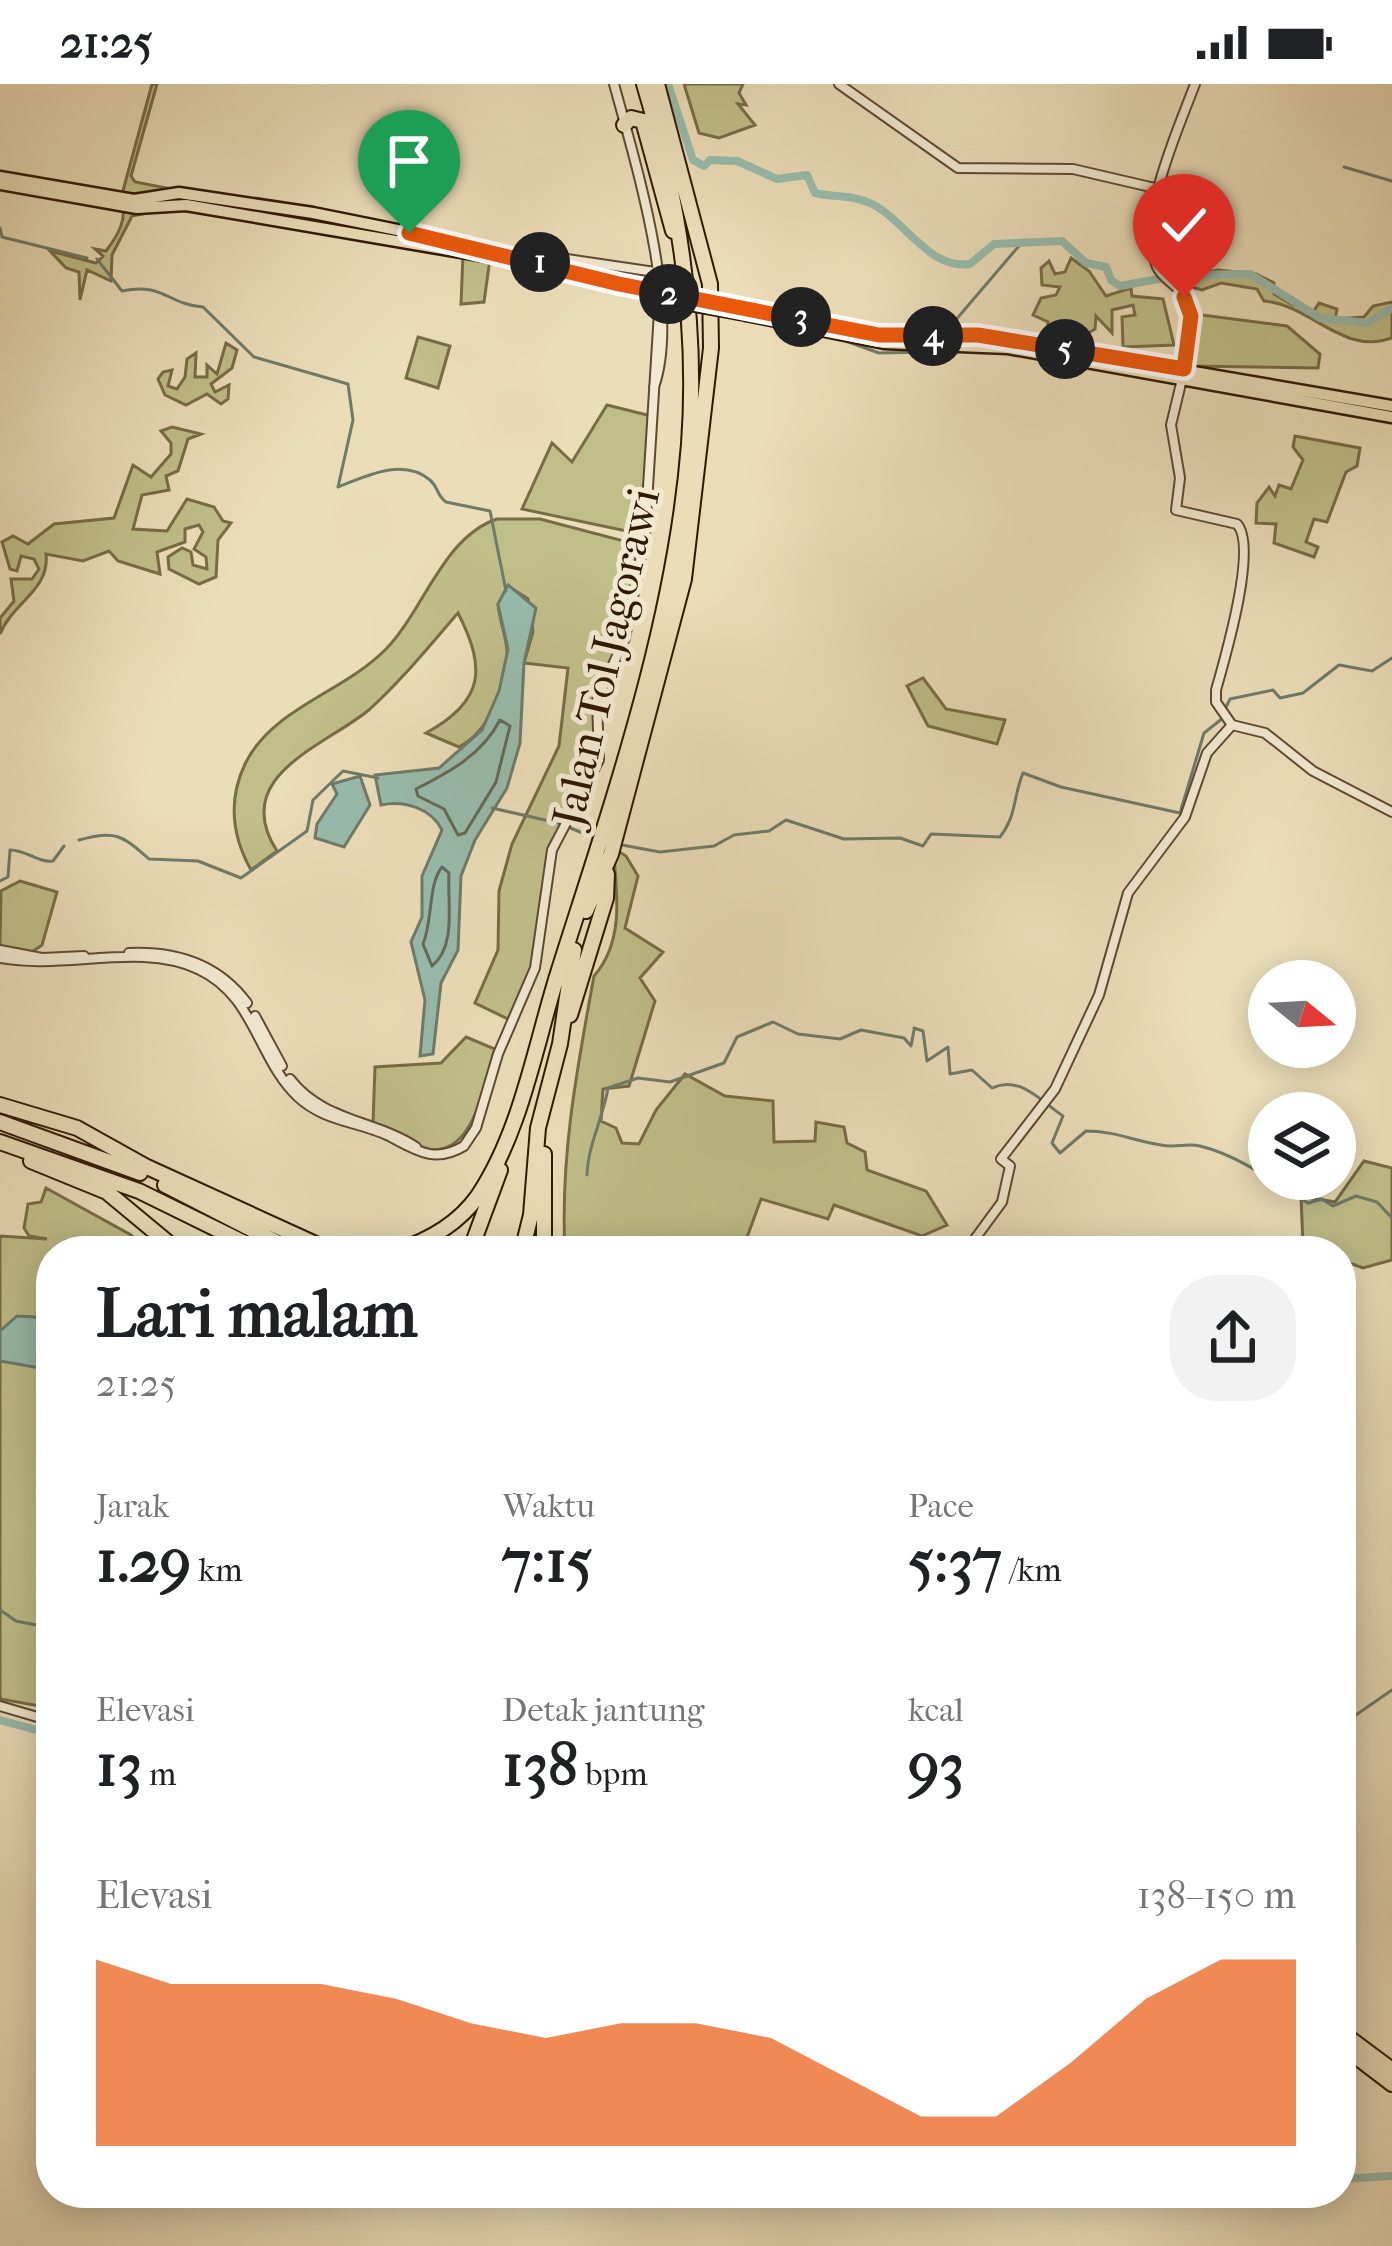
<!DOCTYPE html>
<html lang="id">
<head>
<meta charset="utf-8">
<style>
  body { margin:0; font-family:"IM FELL French Canon",serif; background:#f2f2f2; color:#202124; height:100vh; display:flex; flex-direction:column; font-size:45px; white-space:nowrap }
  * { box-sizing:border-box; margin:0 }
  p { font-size:39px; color:#757577 }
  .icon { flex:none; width:66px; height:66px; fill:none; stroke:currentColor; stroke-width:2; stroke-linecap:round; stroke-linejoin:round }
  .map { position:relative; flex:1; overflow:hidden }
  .sheet { position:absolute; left:36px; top:1152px; width:1320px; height:972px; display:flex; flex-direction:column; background:#fff; border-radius:48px; box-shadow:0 6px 30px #0003 }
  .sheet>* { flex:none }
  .needle { width:78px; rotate:108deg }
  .buttons { position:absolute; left:1248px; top:876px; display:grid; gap:24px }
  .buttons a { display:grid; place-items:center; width:108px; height:108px; border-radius:50%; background:#fff; box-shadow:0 6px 30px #0003; font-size:60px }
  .pin { position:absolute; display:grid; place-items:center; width:102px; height:102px; color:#fff; margin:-123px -51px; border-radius:50% 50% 50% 0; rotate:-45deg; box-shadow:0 0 12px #0007 }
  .pin .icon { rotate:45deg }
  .km { position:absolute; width:60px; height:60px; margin:-30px; border-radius:50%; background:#222; color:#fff; font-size:33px; line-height:60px; text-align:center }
  .round { display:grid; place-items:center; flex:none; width:126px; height:126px; border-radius:48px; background:#f2f2f2 }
  .overview { display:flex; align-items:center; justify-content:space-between; height:204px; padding:0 60px }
  h1 { font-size:66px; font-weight:800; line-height:90px }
  .metrics { display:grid; grid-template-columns:repeat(3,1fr); gap:18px; height:204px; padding:12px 60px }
  .metrics div { display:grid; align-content:center }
  .metrics b { font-size:60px; font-weight:800 }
  .metrics small { font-size:33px; font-weight:400 }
  .metrics p { font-size:33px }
  .chart { height:336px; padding:24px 60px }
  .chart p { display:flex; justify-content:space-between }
  .chart svg { width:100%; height:216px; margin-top:12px; fill:#ea580c; opacity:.7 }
  .status { display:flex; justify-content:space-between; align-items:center; height:84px; padding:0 60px; background:#fff; direction:ltr }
  .status svg { height:33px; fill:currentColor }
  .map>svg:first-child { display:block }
</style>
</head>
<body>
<div class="status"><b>21:25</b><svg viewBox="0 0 49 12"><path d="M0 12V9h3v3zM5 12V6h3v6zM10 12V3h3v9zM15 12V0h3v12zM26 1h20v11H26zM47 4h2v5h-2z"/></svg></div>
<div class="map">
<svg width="1392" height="2162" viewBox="0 0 1392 2162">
  <rect width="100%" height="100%" fill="#ebddb8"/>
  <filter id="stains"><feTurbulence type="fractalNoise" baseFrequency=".00167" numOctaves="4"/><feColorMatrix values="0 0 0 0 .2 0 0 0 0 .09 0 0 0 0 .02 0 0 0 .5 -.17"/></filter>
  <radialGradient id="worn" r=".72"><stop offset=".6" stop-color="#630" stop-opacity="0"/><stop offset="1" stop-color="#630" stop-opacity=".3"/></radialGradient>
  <path fill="#c0be89" stroke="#786c46" stroke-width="3" d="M152 0H157L131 92 135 98 472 162 655 188 653 207 532 176 490 175 484 218 461 220 463 170 187 121 132 132 112 171 111 197 87 186 80 216 79 188 66 184 50 167 96 179 103 172 95 165 106 167C119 150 128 134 121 114Z
    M684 0H743L739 9 746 21 738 20 755 41 719 54 699 49Z
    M1071 174 1089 187 1106 212 1131 204 1132 212 1163 215 1174 261 1123 263 1122 233 1135 231 1133 221 1112 226V249L1096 232 1095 245 1085 251 1063 246 1045 260 1048 238 1033 231 1041 214 1056 211 1060 203 1042 201 1041 184 1049 177 1055 190 1065 188Z
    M1218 186 1256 190 1274 199V210L1293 221 1297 217 1312 230 1319 219 1337 225 1335 235 1364 233 1373 222 1392 218V254C1343 272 1311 221 1264 217L1257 205 1221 199 1202 206 1191 203 1190 192Z
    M1202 231 1287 242 1320 270 1318 284 1188 282 1194 234Z
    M418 253 450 262 438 304 406 294Z
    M226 259 237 266 232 284 211 300 215 308 229 301 228 315 221 320 207 310 186 321 165 311 158 295 163 288 172 286 168 302 177 305 185 293 187 275 196 269 195 293H207V281L217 290Z
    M607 321 655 333 645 451 522 425 552 359 572 378Z
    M172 343 201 350 188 355 178 387 166 392 169 406 142 411 133 445 167 447 187 415 214 423 223 437 231 439 218 456 216 493 199 500 169 485 168 473 182 464 191 468 193 481 207 485 206 473 194 465 203 448 199 441 185 445V458L157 468 160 490 118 477 109 467 83 477 46 470C50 506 13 518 0 550V534L14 517 11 495H32L39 485 34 475 21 472 17 487 10 485 2 458 13 452 28 460 54 440 114 434 133 381 151 393 171 370V359L161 347Z
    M1295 352 1360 364 1357 382 1346 388 1327 438 1314 435 1306 458 1318 463 1314 473 1274 459 1276 440 1256 439 1257 419 1269 403 1275 412 1279 401 1291 405 1303 376 1293 363Z
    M497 435H540L643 462 632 531 599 607V676L552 768 535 884 512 937 475 919 498 866 499 807 512 760 559 662 568 584 524 579 533 548 528 515 508 502 498 520C499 536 507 554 507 568 508 601 489 648 459 663L426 649C485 617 486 584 458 529 430 561 402 596 370 625 328 661 228 691 277 767L251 786C232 752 228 716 245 680 272 624 343 609 386 565 424 526 443 453 497 435Z
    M923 594 946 625 1005 636 997 660 928 642 907 602Z
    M613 764 626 772 638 792 625 844 663 868 640 894 655 917 629 1002 603 1005 601 1037 616 1044 622 1059 639 1060 656 1026 685 990 725 1012 773 1017 774 1058 815 1057 816 1038 844 1043 847 1059 865 1068 867 1086 926 1107 947 1141 922 1152 834 1121 828 1135 761 1115 742 1167H565C560 1073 577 985 594 892 625 857 617 807 613 764Z
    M20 797 57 808 42 861 32 868 0 862 1 807Z
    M466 953 495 965C484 996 476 1075 425 1065 408 1062 389 1047 373 1039L375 983 441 979Z
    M1364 1077 1392 1084V1176L1363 1184 1341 1176V1167L1303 1161 1301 1112 1335 1118Z
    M46 1104 131 1151 147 1167H108L66 1157 63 1167H51V1624L0 1615V1152L47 1155 29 1152 24 1144 28 1120 41 1118Z"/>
  <path fill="#98bcad" stroke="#6e7b69" stroke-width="3" d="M508 501 536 524 524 579 520 659 507 704 475 756 461 792 458 866 441 899 433 970 420 972 425 916 411 858 422 833V792L442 746C431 724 404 716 381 721L375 691 439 684 482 646 499 607 508 565 498 520Z
    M360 692 370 721 344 763 315 754 317 740 337 710 332 700Z
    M17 1232 35 1233 49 1245 51 1286 0 1277V1247Z"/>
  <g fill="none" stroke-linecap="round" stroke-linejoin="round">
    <path stroke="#646a58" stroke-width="3" d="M500 636 510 642 496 698 465 749 458 751 444 725 418 712 416 705C448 689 482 671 500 636Z
      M442 783 449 789C447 818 457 862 432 882L423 860C433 836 428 800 442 783Z"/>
    <path stroke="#6e7b69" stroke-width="3" d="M1344 83 1392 97
      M0 144 2 153 87 174
      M97 175 122 207C163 198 169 221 203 223L254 273 348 300 353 336 338 403C366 392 403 373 430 396 439 404 436 411 446 418L490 427 506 507
      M744 237 760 239
      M954 238 1024 156
      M840 255 879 269 929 268
      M1225 625 1230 615 1273 606 1280 614 1303 609 1339 581 1372 587 1392 574
      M492 724 558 739 595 754
      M79 756C115 746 122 751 149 775L198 777 241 794 307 747 313 716 343 687 378 694
      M622 761 660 768 714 762 734 751 769 747 786 736 844 755 900 754 923 762 931 750 1000 753C1017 731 1013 713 1023 689L1061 703 1180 729 1204 649 1223 634
      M0 797 8 793 10 766C27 766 38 779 53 777L64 762
      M914 944 923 947 927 977 948 963 950 990 972 986 992 1004C1021 991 1040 1017 1063 1032L1052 1059 1060 1069 1086 1047C1114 1047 1135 1057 1161 1061 1175 1064 1187 1059 1200 1062 1240 1072 1274 1098 1308 1119L1322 1115 1333 1122 1356 1112 1377 1118 1392 1134
      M587 1091C588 1060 603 1035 608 1004L638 994 670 998 724 979 737 953 773 938 798 950 840 955 861 946 904 954 911 962 914 946
      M0 1526 16 1537 51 1544
      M1341 1632 1353 1633 1392 1606"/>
    <path stroke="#98bcad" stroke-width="8" d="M668 0 693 76 704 82 710 76 737 77 777 95 807 91 815 109C836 114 851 110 872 120 906 137 929 186 970 180L994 160 1062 157 1086 179 1106 183 1111 196 1120 202 1180 191 1250 190 1320 234 1368 239 1392 224
      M0 1636 51 1650
      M1341 2095 1392 2092"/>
    <g stroke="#5f4a31" stroke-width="12">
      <path id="minor" d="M614 0C636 81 681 226 654 303
        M839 0 958 84 1073 85 1159 105
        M520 168 655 188
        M1184 285C1189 258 1199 226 1177 204 1170 197 1161 192 1157 183 1136 136 1178 46 1195 0
        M1182 295 1171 341 1180 394 1176 426 1237 440C1258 463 1225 574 1216 606V618L1232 641
        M1232 641 1265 649 1313 687 1392 728
        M0 866 42 874 84 872
        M129 869C176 867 218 880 247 919
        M0 874C66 886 139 858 198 885 255 911 257 974 298 1013 325 1038 357 1037 389 1052 416 1066 434 1080 464 1062L476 1044 498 970 535 884 552 766 599 676 597 616 625 554 645 451 660 212
        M255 932 282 982
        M290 995C322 1037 375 1036 416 1063
        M966 1167 1002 1118 1010 1082 1001 1075 1055 1005 1099 911 1128 809 1185 733 1207 669 1232 641
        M0 1622 51 1637"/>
    </g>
    <g stroke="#301904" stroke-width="15">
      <path id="major" d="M0 93 134 116 179 109 313 129 487 164 645 206
        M0 100 137 124 186 121 513 177
        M742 230 884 259 1008 264 1392 333
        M910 253 978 251 1392 322"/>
    </g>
    <g stroke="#301904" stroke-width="18">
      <path id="highway" d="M624 41 631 34 643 37 673 147
        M586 827 611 770 684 495 711 264 710 200 657 0
        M570 931 606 814 607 790
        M0 1021 77 1044 147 1083 331 1167
        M0 1038 140 1089
        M0 1058 139 1107 261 1167
        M31 1077 107 1108 178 1167
        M165 1101 294 1167
        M396 1167C428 1157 458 1140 478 1112 521 1048 535 962 558 889 612 718 675 540 689 360 698 237 679 117 644 0
        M470 1167 500 1086
        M522 1167 531 1131 538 1044 560 960 574 866
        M544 1167V1070
        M1341 1948 1392 1986
        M1341 1961 1392 2000"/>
    </g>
    <use href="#minor" stroke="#f2e9d1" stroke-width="8"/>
    <use href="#major" stroke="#ebddb8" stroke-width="10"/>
    <use href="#highway" stroke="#ebddb8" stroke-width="14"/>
    <g stroke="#301904" stroke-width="15" stroke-linecap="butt">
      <path id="major-bridge" d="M644 212 742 230"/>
    </g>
    <use href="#major-bridge" stroke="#ebddb8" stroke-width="10"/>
  </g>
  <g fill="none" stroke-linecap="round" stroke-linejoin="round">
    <g stroke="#fff" stroke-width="24">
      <path id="route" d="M409 149 619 200 879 251H978L1184 285 1191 232 1184 213"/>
    </g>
    <use href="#route" stroke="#ea580c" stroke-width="15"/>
  </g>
  <g text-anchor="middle" stroke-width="10" stroke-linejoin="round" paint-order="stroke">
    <g font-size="45" fill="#301904" stroke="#f2e9d1">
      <text transform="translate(605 573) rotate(-77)" y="16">Jalan Tol Jagorawi</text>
    </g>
  </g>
  <rect width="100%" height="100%" filter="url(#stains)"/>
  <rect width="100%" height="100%" fill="url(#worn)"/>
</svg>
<div class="buttons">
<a><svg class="needle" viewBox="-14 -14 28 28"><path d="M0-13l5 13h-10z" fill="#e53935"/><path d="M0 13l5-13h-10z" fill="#757577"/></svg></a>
<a><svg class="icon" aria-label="layers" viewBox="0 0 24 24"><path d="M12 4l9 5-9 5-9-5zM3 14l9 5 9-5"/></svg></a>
</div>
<div class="pin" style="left:409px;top:149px;background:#1e9e55"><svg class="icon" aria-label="arrive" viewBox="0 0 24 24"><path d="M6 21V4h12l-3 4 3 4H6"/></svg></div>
<div class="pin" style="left:1184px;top:213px;background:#d93025"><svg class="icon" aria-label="check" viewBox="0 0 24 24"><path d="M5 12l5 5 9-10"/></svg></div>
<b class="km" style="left:540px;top:178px">1</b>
<b class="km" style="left:669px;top:210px">2</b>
<b class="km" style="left:801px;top:233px">3</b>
<b class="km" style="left:933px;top:252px">4</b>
<b class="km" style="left:1065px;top:265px">5</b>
<section class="sheet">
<div class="overview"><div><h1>Lari malam</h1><p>21:25</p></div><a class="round"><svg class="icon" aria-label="share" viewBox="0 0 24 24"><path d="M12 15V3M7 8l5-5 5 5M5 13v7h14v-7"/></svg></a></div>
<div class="metrics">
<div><p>Jarak</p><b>1.29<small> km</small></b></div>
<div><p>Waktu</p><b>7:15</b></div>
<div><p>Pace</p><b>5:37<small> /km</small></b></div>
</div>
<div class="metrics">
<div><p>Elevasi</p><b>13<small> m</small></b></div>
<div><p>Detak jantung</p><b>138<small> bpm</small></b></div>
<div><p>kcal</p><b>93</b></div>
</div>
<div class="chart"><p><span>Elevasi</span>138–150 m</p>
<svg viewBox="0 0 160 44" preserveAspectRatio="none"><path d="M0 44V6L10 11L20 11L30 11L40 14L50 19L60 22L70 19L80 19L90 22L100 30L110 38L120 38L130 27L140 14L150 6L160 6V44z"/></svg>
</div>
</section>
</div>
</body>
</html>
